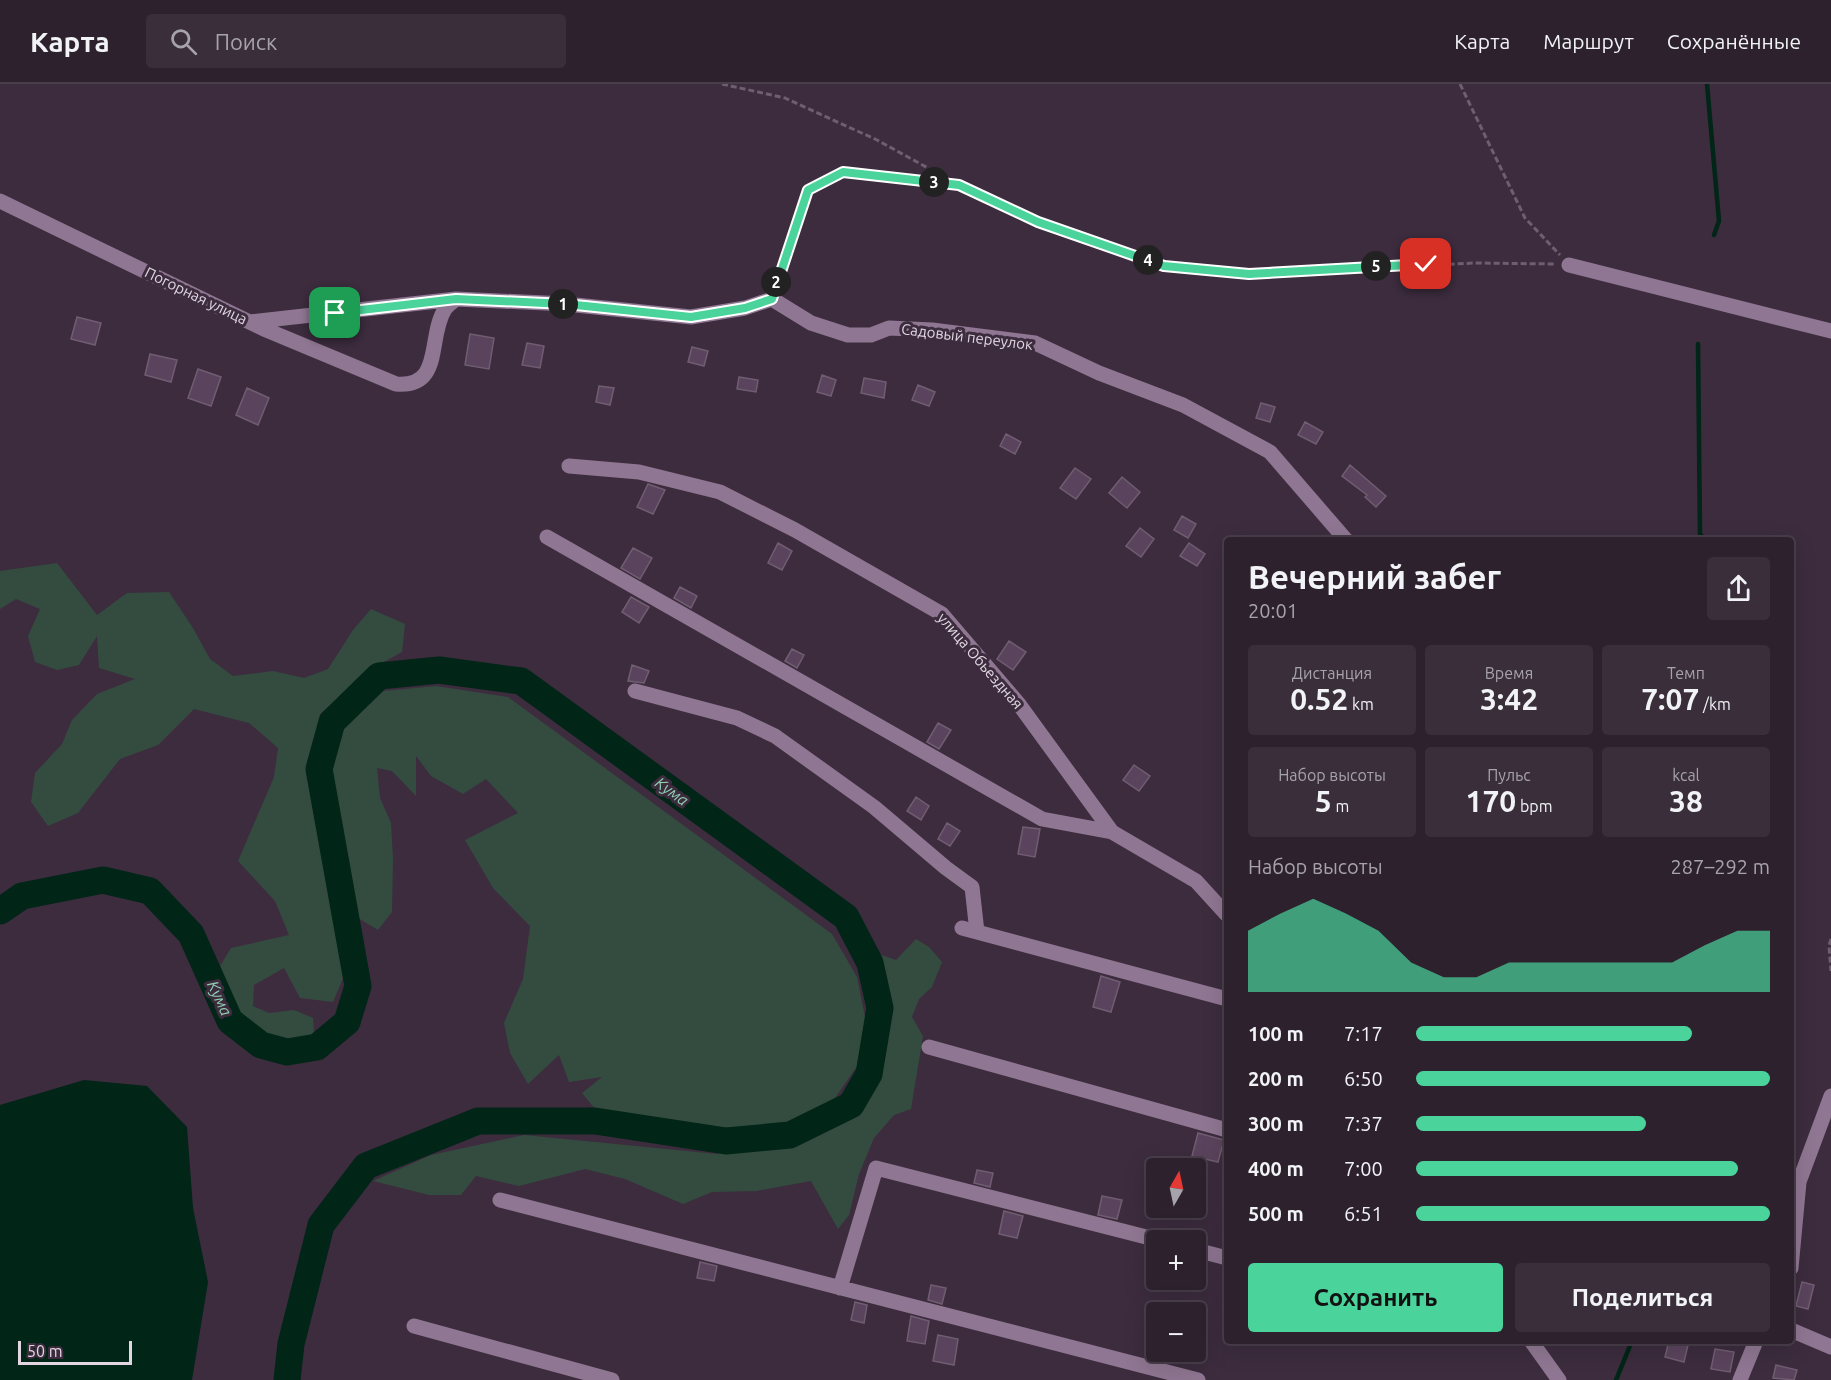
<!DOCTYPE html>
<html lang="ru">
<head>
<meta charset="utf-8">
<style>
  body { margin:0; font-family:Ubuntu,sans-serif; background:#392e3a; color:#f1f3f6; height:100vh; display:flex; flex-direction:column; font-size:22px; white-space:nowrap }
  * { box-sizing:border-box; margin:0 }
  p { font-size:20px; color:#a7a3aa }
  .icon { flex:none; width:33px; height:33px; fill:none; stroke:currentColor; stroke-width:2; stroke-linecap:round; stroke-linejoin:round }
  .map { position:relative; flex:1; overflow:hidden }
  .details { position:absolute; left:1224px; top:453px; width:570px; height:807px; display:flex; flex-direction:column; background:#2d212e; border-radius:6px; box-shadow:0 6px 24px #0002,0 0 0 2px #483e4a }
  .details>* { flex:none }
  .needle { width:39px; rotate:9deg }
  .buttons { position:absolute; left:1146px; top:1074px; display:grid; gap:12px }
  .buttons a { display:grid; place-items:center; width:60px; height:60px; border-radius:6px; background:#2d212e; box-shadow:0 6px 24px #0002,0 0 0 2px #483e4a; font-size:30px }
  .scale { position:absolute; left:18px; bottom:15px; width:114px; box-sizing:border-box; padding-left:6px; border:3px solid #e1d6e2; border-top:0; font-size:16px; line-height:21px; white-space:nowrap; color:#e1d6e2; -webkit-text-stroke:4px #3c2c3e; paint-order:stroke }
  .pin { position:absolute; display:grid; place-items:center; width:51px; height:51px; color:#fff; margin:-26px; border-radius:12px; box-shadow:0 3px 9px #0006 }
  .km { position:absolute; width:30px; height:30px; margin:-15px; border-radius:50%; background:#222; color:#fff; font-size:16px; line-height:30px; text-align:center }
  .round { display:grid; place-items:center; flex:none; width:63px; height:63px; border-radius:6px; background:#392e3a }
  .summary { display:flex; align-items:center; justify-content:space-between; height:102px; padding:0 24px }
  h1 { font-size:33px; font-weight:600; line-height:45px }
  .metrics { display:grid; grid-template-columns:repeat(3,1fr); gap:9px; height:102px; padding:6px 24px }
  .metrics div { display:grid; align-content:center; border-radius:6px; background:#392e3a; text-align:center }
  .metrics b { font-size:30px; font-weight:600 }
  .metrics small { font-size:16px; font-weight:400 }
  .metrics p { font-size:16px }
  .chart { height:168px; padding:12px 24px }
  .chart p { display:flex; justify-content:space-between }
  .chart svg { width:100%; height:108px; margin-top:6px; fill:#4ad49c; opacity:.7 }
  .action { display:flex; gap:12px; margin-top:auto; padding:12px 24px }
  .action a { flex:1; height:69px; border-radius:6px; background:#4ad49c; color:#111; font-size:24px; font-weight:600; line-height:69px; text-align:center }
  .action a+a { background:#392e3a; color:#f1f3f6 }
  ul { padding:0 24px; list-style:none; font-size:20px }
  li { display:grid; grid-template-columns:96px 72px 1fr; align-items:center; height:45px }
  li i { height:15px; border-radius:8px; background:#4ad49c }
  header { display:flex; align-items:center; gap:36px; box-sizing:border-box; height:84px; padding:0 30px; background:#2d212e; border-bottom:2px solid #483e4a }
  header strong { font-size:28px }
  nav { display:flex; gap:33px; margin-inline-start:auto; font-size:21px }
  .search { width:420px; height:54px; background:#392e3a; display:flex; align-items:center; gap:15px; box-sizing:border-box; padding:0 21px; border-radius:6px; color:#a7a3aa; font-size:22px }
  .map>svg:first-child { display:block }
</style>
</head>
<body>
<header>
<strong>Карта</strong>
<div class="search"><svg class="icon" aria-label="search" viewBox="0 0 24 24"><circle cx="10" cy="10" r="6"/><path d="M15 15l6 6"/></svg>Поиск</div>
<nav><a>Карта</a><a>Маршрут</a><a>Сохранённые</a></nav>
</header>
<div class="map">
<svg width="1831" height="1296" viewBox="0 0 1831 1296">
  <rect width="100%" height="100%" fill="#3c2c3e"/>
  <path fill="#344c40" d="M57 479 97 531 127 509 169 508 193 544 210 575 233 592 273 587 304 594 328 585 353 546 371 525 405 540 402 568 373 584 320 630 307 681 344 892 333 918 300 914 284 884 254 901 253 922 269 929 294 926 313 934 314 950 289 958 267 955 235 930 217 887 231 864 289 851 275 817 238 777 274 693 278 664 249 639 194 625 158 661 120 675 78 729 48 742 31 718 35 689 62 660 72 636 97 610 135 595 99 584 97 552 79 581 57 586 35 578 28 552 40 525 16 515 0 525V487Z
    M436 602 508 613 832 850 857 893 867 943 857 982 835 1014 792 1039 728 1044 600 1031 582 1009 602 993 569 998 559 971 528 1000 510 969 504 939 523 895 530 842 493 804 465 756 518 729 486 695 463 710 431 692 416 672V712L392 687 377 684 380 714 391 739 393 775 392 828 378 846 358 834 331 691 344 644 383 607Z
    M916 855 929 863 942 878 932 903 919 915 912 933 923 952 911 1025 894 1031 874 1054 859 1090 849 1131 838 1145 811 1097 756 1107 712 1108 683 1120 625 1095 585 1085 519 1102 476 1092 461 1111H429L373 1097 431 1071 524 1051 717 1070 793 1058 857 1025 876 994 888 920 885 890 878 870 896 876Z"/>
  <path fill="#012517" d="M84 996 147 1002 187 1043 193 1124 208 1198 192 1296H0V1021Z"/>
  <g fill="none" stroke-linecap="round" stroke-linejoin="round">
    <path stroke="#012517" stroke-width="4.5" d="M1707 0 1719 137 1714 151
      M1698 260 1700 450 1705 456
      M1791 646 1794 676 1791 686
      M1616 1296 1632 1257"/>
    <path stroke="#012517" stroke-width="27" d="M0 827 22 812 103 796 150 807 191 850 230 937 261 961 287 968 317 963 347 938 358 902 319 685 332 638 379 592 439 586 521 597 846 833 870 879 880 924 869 990 851 1021 790 1051 726 1057 595 1037H478L366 1082 321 1141 291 1260 287 1296"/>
  </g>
  <path fill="#5a445d" stroke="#705d72" stroke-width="1.5" d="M77 233 101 239 95 261 71 255Z
    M470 250 494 254 489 285 465 281Z
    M527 259 544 262 540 284 522 281Z
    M692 263 708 267 704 282 688 278Z
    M150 270 177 276 171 298 145 291Z
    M198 285 221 293 211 322 188 314Z
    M822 291 836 296 831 312 817 308Z
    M739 293 758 296 756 308 737 305Z
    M864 294 886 298 884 314 861 309Z
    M918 301 935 308 929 322 912 316Z
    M599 302 614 304 610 321 596 318Z
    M247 304 269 314 258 341 236 331Z
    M1261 319 1275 323 1270 338 1256 334Z
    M1305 338 1323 348 1316 360 1298 351Z
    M1006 350 1021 358 1015 370 1000 362Z
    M1350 381 1386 412 1376 423 1365 413 1367 411 1342 392Z
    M1075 384 1091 395 1076 415 1060 404Z
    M1122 393 1140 408 1127 424 1109 409Z
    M648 400 665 406 653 430 637 423Z
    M1182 432 1196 440 1188 454 1174 446Z
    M1140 444 1154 455 1141 473 1126 462Z
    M778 459 792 467 782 486 768 479Z
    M1189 459 1205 470 1197 482 1180 472Z
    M633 464 652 474 640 495 621 484Z
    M680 503 697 512 691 524 674 514Z
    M631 513 649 523 639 539 622 528Z
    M1009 557 1026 568 1013 586 997 575Z
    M792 565 804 571 797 584 785 577Z
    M632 581 649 587 644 599 628 597Z
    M938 639 951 646 939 665 927 658Z
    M1134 681 1150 692 1139 707 1123 696Z
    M916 713 929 722 921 736 907 727Z
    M947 739 960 747 950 762 938 755Z
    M1023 743 1040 745 1035 773 1018 770Z
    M1101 892 1120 898 1111 928 1093 923Z
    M1198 1049 1224 1056 1218 1078 1192 1072Z
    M977 1086 993 1089 990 1103 974 1099Z
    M1102 1112 1122 1116 1117 1135 1098 1131Z
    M1004 1127 1023 1132 1017 1154 999 1150Z
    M700 1178 717 1182 714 1197 697 1194Z
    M1802 1198 1814 1201 1808 1225 1796 1222Z
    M931 1201 946 1204 942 1220 928 1216Z
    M855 1218 867 1221 864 1239 851 1236Z
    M911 1232 929 1237 925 1260 907 1257Z
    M938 1251 958 1255 954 1281 933 1277Z
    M1669 1257 1688 1261 1684 1278 1665 1273Z
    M1715 1265 1734 1268 1730 1288 1711 1285Z
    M1147 1268H1174L1172 1279 1146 1273Z
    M1776 1281 1797 1286 1794 1296 1773 1294Z"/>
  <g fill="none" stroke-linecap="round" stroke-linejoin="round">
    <path stroke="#6e5f6f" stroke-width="3" stroke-dasharray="6 3" stroke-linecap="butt" d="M722 0 785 14 877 56 959 101 1038 138 1164 181 1249 190 1475 179 1555 180
      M1460 0 1525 134 1560 171
      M776 200 808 106 843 88 957 101
      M1831 855 1829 862 1831 887"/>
    <path stroke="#8f7692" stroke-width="15" d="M0 117 264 245 396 300C444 304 427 253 445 225 448 221 453 218 456 215
      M1569 181 1831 247
      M249 238 456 215 566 220 691 233 745 224 772 215 811 239 848 251H871L889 244 932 246 1035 259 1099 289 1183 321 1270 368 1346 456
      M569 382 639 388 720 408 795 446 942 530 1018 619 1112 748 1196 797 1227 831
      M547 453 1042 735 1112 748
      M635 607 737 634 775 652 874 723 946 784 972 803 977 848
      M962 844 1227 915
      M929 963 1227 1046
      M500 1116 1198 1296
      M1196 1166 1227 1174
      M1791 1184 1799 1098 1831 1012
      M840 1204 876 1084 1158 1156
      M414 1242 612 1296
      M1791 1246 1831 1263
      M1531 1257 1559 1296
      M1740 1296 1756 1257"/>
  </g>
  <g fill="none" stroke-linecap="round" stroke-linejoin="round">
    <g stroke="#fff" stroke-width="12">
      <path id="route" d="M335 229 456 215 566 220 691 233 745 224 772 215 808 106 843 88 959 101 1038 138 1164 182 1249 190 1426 180"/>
    </g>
    <use href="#route" stroke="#4ad49c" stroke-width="8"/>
  </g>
  <g text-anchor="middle" stroke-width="6" stroke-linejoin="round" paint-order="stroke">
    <g font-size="15" fill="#e1d6e2" stroke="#3c2c3e">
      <text transform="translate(196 212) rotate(26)" y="5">Погорная улица</text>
      <text transform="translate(967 253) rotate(7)" y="5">Садовый переулок</text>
      <text transform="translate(980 577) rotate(49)" y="5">улица Обьездная</text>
    </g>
    <g font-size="16" font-style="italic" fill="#90d1b1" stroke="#3c2c3e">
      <text transform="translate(672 707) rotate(36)" y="6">Кума</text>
      <text transform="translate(220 914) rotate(65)" y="6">Кума</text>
    </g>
  </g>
</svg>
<div class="buttons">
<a><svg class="needle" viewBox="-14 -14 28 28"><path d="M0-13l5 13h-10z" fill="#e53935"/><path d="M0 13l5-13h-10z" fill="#a7a3aa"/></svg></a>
<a>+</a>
<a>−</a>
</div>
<div class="scale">50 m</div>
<div class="pin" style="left:335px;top:229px;background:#1e9e55"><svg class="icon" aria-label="arrive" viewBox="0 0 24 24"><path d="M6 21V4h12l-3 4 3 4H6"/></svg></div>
<div class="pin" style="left:1426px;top:180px;background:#d93025"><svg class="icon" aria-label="check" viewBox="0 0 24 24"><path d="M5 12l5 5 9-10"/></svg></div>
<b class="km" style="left:563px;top:220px">1</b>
<b class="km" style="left:776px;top:198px">2</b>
<b class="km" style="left:934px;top:98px">3</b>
<b class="km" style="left:1148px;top:176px">4</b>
<b class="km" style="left:1376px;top:182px">5</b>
<section class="details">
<div class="summary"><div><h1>Вечерний забег</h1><p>20:01</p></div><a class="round"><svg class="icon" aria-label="share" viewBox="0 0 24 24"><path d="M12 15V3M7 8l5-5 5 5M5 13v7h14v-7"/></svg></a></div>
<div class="metrics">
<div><p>Дистанция</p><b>0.52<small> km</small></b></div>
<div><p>Время</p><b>3:42</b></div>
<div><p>Темп</p><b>7:07<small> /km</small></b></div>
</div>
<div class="metrics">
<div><p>Набор высоты</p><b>5<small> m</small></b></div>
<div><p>Пульс</p><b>170<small> bpm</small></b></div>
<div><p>kcal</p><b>38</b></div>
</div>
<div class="chart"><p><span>Набор высоты</span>287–292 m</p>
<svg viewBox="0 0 160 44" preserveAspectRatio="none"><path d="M0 44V19L10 12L20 6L30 12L40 19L50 32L60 38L70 38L80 32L90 32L100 32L110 32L120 32L130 32L140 25L150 19L160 19V44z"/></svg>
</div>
<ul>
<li><b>100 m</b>7:17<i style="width:78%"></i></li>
<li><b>200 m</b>6:50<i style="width:100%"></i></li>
<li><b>300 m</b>7:37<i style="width:65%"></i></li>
<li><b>400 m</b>7:00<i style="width:91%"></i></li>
<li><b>500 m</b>6:51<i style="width:100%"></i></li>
</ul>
<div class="action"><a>Сохранить</a><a>Поделиться</a></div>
</section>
</div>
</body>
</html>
